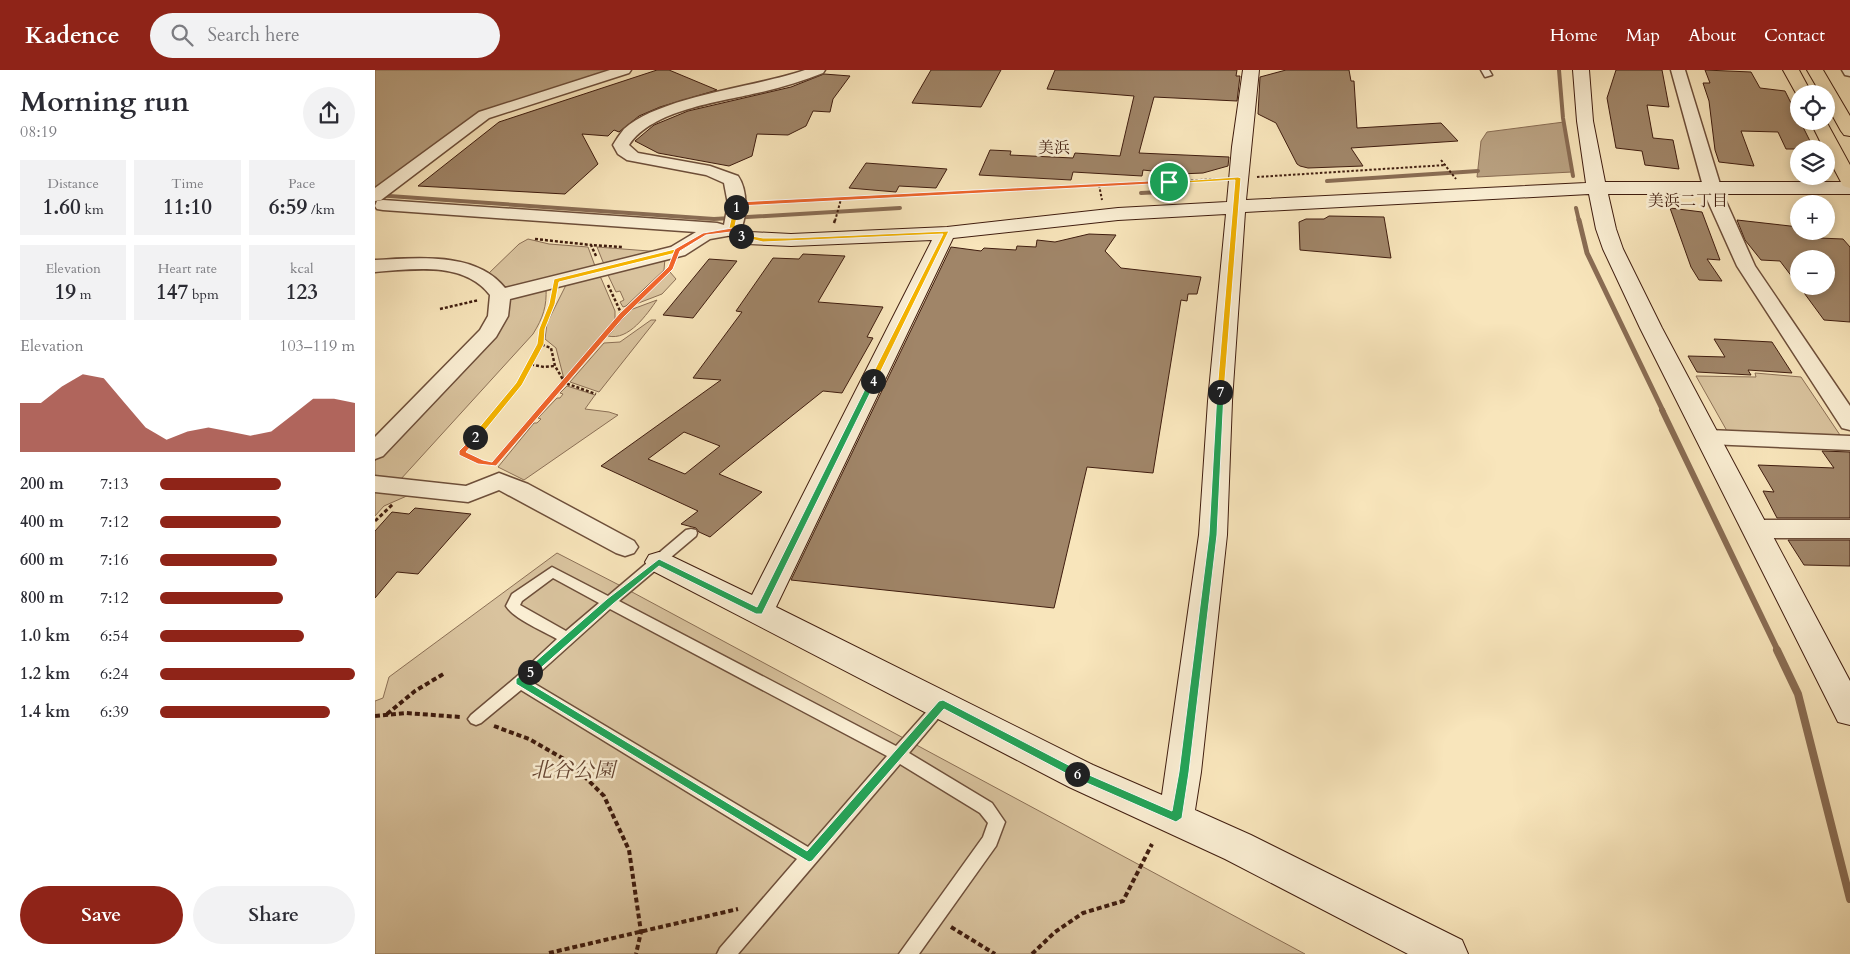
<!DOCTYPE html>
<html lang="en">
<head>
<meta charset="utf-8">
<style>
  body { margin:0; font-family:Cardo,"Noto Serif JP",serif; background:#f2f2f3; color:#2b2b33; height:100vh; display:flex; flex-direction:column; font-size:19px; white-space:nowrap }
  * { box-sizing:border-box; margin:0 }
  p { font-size:16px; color:#7c7c81 }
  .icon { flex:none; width:28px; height:28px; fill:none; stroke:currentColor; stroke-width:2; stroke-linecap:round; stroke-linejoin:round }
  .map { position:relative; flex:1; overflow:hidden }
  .side { display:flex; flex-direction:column; background:#fff; width:375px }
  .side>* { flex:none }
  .controls { position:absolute; left:1415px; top:15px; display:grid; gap:10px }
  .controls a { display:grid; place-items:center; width:45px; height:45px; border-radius:50%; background:#fff; box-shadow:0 2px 8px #0003; font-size:25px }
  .pin { position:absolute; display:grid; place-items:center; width:42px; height:42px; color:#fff; margin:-21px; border:2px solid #fff; border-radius:50%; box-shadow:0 1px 5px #0007 }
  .km { position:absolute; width:25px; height:25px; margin:-12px; border-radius:50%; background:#222; color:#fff; font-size:14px; line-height:25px; text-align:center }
  .round { display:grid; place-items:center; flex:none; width:52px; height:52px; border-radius:26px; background:#f2f2f3 }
  .summary { display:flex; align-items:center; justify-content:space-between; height:85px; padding:0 20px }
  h1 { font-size:28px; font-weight:700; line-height:38px }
  .figures { display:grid; grid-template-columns:repeat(3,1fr); gap:8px; height:85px; padding:5px 20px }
  .figures div { display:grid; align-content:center; border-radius:0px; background:#f2f2f3; text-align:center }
  .figures b { font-size:21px; font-weight:700 }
  .figures small { font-size:14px; font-weight:400 }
  .figures p { font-size:14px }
  .chart { height:140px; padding:10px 20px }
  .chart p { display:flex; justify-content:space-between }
  .chart svg { width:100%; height:90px; margin-top:5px; fill:#8f2418; opacity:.7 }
  .cta { display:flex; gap:10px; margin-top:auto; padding:10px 20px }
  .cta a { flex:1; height:58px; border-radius:30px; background:#8f2418; color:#fff; font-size:20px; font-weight:700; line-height:58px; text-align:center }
  .cta a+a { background:#f2f2f3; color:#2b2b33 }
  ul { padding:0 20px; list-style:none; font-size:16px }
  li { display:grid; grid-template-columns:80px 60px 1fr; align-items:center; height:38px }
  li i { height:12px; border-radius:6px; background:#8f2418 }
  header { display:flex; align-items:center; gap:30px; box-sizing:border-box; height:70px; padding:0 25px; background:#8f2418; color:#fff }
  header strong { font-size:24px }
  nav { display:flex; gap:28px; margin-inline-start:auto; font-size:18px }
  .search { width:350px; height:45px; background:#f2f2f3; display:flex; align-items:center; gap:12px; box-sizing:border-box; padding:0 18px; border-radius:28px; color:#7c7c81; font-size:19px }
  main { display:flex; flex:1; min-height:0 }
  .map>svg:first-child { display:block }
</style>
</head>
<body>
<header>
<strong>Kadence</strong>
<div class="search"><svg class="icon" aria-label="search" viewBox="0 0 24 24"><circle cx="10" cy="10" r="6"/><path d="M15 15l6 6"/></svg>Search here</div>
<nav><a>Home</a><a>Map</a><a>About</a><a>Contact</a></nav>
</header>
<main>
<section class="side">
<div class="summary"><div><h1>Morning run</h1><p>08:19</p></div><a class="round"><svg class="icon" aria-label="share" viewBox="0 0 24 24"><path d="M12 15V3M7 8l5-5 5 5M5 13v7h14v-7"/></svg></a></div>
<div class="figures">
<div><p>Distance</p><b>1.60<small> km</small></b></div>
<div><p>Time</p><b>11:10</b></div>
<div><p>Pace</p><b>6:59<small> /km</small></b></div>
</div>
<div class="figures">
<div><p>Elevation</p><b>19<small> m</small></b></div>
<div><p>Heart rate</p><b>147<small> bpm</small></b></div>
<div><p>kcal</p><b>123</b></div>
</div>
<div class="chart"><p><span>Elevation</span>103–119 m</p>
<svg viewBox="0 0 160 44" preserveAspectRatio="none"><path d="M0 44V20L10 20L20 12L30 6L40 8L50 20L60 32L70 38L80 34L90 32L100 34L110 36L120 34L130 26L140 18L150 18L160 20V44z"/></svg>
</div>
<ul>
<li><b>200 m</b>7:13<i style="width:62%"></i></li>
<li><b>400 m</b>7:12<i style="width:62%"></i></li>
<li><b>600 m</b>7:16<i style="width:60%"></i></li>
<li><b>800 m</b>7:12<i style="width:63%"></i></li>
<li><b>1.0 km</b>6:54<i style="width:74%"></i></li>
<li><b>1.2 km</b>6:24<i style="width:100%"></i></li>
<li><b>1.4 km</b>6:39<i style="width:87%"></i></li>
</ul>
<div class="cta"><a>Save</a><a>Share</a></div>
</section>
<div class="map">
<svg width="1475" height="884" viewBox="0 0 1475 884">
  <rect width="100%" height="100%" fill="#f8e5bb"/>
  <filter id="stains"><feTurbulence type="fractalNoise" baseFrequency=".004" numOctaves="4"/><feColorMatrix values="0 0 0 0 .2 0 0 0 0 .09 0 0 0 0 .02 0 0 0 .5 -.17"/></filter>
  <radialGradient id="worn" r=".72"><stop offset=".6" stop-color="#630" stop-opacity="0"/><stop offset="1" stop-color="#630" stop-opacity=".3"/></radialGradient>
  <path fill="#d9c39e" stroke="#8c7056" d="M153 169 174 174 213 177 220 196 135 218 126 215 113 204 144 174Z
    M222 177 287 182 231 194 228 192Z
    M290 188 289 200 251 236 248 237 245 232 249 230 245 221 241 222 233 205 235 203Z
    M295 202 301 209 287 224 261 234Z
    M222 206 226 208 240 241V249L189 309 181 278 170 269 172 253 192 213Z
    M171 218C172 236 168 248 158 264L25 410 0 408V391L86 301 134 230 138 226Z
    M282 230C272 244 254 271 233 266L255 240Z
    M276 250H281L224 322 195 312 229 273 245 272Z
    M1380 303 1426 307 1465 365 1352 361 1321 306 1381 307Z
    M192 316 220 325 210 339 234 342 243 345 149 410 123 397 159 353H162L166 349 163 348 182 328H185L188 324 185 323Z
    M0 422 34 425 9 436 0 446Z
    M182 483 244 515 930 884H0V631L8 628 14 607Z"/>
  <path fill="#b9a181" stroke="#896c53" d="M0 0H243L102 46 0 123Z
    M1189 52 1197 102 1102 107 1106 71 1112 62Z"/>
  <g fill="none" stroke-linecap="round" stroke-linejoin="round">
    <path stroke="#896c53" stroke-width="4" d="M1184 0 1188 48 1198 106
      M952 111 1103 101
      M766 123 806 121
      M0 125 339 149 525 138
      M1201 138 1204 151"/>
    <path stroke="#896c53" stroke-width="5" d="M1204 150 1212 183 1288 341"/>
    <path stroke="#896c53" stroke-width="6" d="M1287 340 1403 581"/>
    <path stroke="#896c53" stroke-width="8" d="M1402 580 1423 624 1475 829"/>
  </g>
  <path fill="#a08568" stroke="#401d0f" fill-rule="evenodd" d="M282 0H294L342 20 285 37 264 46 244 62 239 60 233 66 207 64 223 94 190 124 43 116 124 52Z
    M556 0H626L606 37 537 33Z
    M680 0H862L861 6H865L862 31 779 27 764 83 854 87 853 96 828 103 805 104 768 100 767 106 698 102 696 110 604 105 615 80 636 81 635 85 698 88 700 83 745 86 759 26 672 19Z
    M911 0H974L976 11H979L982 58 1066 53 1083 71 976 78 988 96 933 98 925 96 922 94 901 53 883 44 885 7Z
    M1241 0H1287L1294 37 1272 35 1278 68 1298 70 1304 99 1270 95 1267 81 1241 78 1232 28Z
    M1330 0 1376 2 1385 18 1410 21 1439 79H1411L1403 62 1366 61 1379 96 1344 92 1340 80 1334 31 1328 13H1335Z
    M449 4 475 6 458 29 455 42 438 41 431 56 413 65 382 64 377 86 354 96 283 83 260 71 279 55 313 41 416 17Z
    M491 93 572 99 561 118 524 116 521 122 474 118Z
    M1295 138 1327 142 1345 190 1332 189 1347 211 1324 210 1316 197Z
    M954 146 1009 147 1016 188 925 180 924 152 931 149H949Z
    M1362 150 1424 157V161H1440L1444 168 1468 169 1475 177V252L1449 250 1424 216H1451V189H1424V216L1405 191 1386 190 1370 170Z
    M714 164 741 165 730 181 746 198 826 207 822 224H813L812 231 806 230 778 403 712 397 679 538 416 510 576 177 606 181 609 178 641 180 642 176 661 177 662 170 680 172Z
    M428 184 470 186 443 232 508 237 492 267 498 268 467 323 448 321 344 404 387 422 335 467 324 462 321 458 306 454 323 441 226 396 346 310 318 308 367 242 361 241 398 188 424 189ZM309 362 345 376 310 404 273 389Z
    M334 189 362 191 318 248 288 245Z
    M1339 269 1397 272 1417 303 1373 300 1376 305 1322 302 1313 286 1350 287Z
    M1447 381 1475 382V448H1402L1388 421 1399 422 1383 395 1459 398Z
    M40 438 96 444 43 504 22 502 0 528V461L17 442 34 444Z
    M1413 470H1475V496L1429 495Z"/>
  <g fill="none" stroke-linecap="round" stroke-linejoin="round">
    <g stroke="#6e4f3a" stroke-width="3">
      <path id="lane" d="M1106 0H1114L1117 5 1110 7Z
        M316 459 321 460 322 463 321 466 244 531 521 676 562 630 567 628 572 630 574 634 572 638 534 683 617 733 630 752 621 776 544 884H524L608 767 613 753 605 743 525 694 363 884H342L345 878 422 789 146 620 106 653 101 655 96 653 93 649 96 645 140 608 182 569C168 561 139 549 131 536L137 524 177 497 233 526 311 460ZM178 508 224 533 191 561 145 535 147 531ZM235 539 512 686 433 777 155 611Z"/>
    </g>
    <g stroke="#6e4f3a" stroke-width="3">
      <path id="street" d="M235 0H256L254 3 114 48 6 130 0 131V118L104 42Z
        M430 0H450L448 3C427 11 405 18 382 23 344 32 277 40 254 75L263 83 335 96 363 106C373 120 373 150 363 164L335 169 310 185 135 229 133 246 121 267 8 386 0 389V367L105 260 113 246 115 225C89 191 38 199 0 202V190C42 188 101 181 130 218L296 177 321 162 8 140 2 139 0 136 2 131 8 130 342 153 349 155 353 134 349 113 331 105 252 90 243 84 238 75C241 70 245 64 249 59 285 26 382 17 430 0Z
        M1296 0H1310L1349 127 1380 196 1475 336V360L1467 358 1362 196 1331 127Z
        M1467 0H1475V6L1470 5Z
        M1333 360 1475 366V380L1333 374 1325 372 1321 367 1325 362Z
        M124 403 153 414 259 471 263 477 259 483 250 486 241 483 124 420 93 432 0 422V406L91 416Z
        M1380 450H1475V468H1380L1371 465 1367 459 1371 453Z"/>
    </g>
    <g stroke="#401d0f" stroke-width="2">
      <path id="secondary" d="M868 0H884L871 130 1211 113 1202 51 1198 0H1214L1218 51 1230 112H1475V124H1233L1241 159 1248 179 1287 258 1475 611V655L1463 652 1265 258 1228 179 1221 159 1214 124 870 142 857 331 852 465 826 702 820 740 876 765 1087 870 1093 884H1033L850 789 694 717 274 499 270 492 274 485 284 482 294 485 377 525 557 170 416 176 371 174 350 164 347 160 350 156 357 154 364 156 375 162 416 164 572 157 743 138 852 132 857 77ZM851 144 833 331 824 465 787 725 718 695 401 537 578 168 743 150Z"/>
    </g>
    <g stroke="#401d0f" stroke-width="2">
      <path id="highway" d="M1408 0H1424L1437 24H1424L1423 27Z
        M1432 0H1448L1475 46V66L1469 65 1466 61 1451 34V24H1446Z
        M1435 51H1451L1475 95V118L1468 116 1466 112 1451 84V79H1449Z"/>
    </g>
    <path stroke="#401d0f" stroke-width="2" stroke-dasharray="2.5 2" stroke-linecap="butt" d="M1066 90 1081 109
      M882 107 1071 95
      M724 115 727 130
      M380 133 843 109
      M460 151 466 129"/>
    <path stroke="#401d0f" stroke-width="2.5" stroke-dasharray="3 2" stroke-linecap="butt" d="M459 153 460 150
      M160 169 216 175
      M221 186 216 175 247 177
      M233 215 247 245
      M178 228 167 259 165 274 176 278 180 296 190 313 221 324
      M65 239 104 230
      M165 274 154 294 169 297 180 296
      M121 341 144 313 154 294
      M164 341 247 245 292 201"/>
    <path stroke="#401d0f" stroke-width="3" stroke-dasharray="4 2.5" stroke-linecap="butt" d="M120 393 165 340
      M116 394 106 392 86 383 122 340
      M0 451 18 434"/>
    <path stroke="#401d0f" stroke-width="4" stroke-dasharray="5 3" stroke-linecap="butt" d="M12 644 40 621 70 603
      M0 646 31 643 85 647
      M119 656 154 669 196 693 229 726 254 780 266 862 261 884
      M576 857 620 884
      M174 883 363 839
      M657 884 680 862 708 843 748 831 777 774"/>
    <use href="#lane" fill="#faeed3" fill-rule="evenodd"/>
    <use href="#street" fill="#faeed3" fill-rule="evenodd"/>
    <use href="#secondary" fill="#faeed3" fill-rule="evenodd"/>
    <use href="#highway" fill="#f8e5bb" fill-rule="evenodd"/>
  </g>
  <path fill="#f0652b" stroke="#fff" d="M794 110 795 113 364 136 361 139 358 137 362 132Z"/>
  <path fill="#f5b400" stroke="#fff" d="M359 136 364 137 359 161 331 165 305 182 184 212 180 234 170 259 169 274 147 315 103 369H97V366L141 313 162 274 164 259 174 234 179 209 300 179 328 163 354 158Z"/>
  <path fill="#f0652b" stroke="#fff" d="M357 158 368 165V167H364L356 162 331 165 305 181 298 199 249 247 121 396 103 394 84 385V381L100 365 104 367 91 382 108 390 117 392 244 244 293 197 300 179 328 163Z"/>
  <path fill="#f5b400" stroke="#fff" d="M574 161 501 311 498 313 494 311 568 164 388 172 363 166 366 164 388 168H416Z"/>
  <path fill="#22a559" stroke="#fff" d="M498 309 501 311 387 544H381L284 496 238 534 159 604H152V599L232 529 284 489 382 537 494 311Z"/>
  <path fill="#22a559" stroke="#fff" d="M155 598 160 602 151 611 432 781 564 631 568 630 705 701 707 704 705 707H698L569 639 437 791 434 792 141 614V609Z"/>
  <path fill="#22a559" stroke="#fff" d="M845 320 849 322 842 465 814 702 807 748 801 752 698 707 696 704 698 701H705L797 741 804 702 834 465 842 322Z"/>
  <path fill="#f5b400" stroke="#fff" d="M863 107 866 108 849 322 845 325 842 322 860 110 794 114 791 112Z"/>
  <g text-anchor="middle" stroke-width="5" stroke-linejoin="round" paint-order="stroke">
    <g font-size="16" fill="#401d0f" stroke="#faeed3">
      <text x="679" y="83">美浜</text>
    </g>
    <g font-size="16" fill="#401d0f" stroke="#faeed3">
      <text x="1313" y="136">美浜二丁目</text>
    </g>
    <g font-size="21" font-style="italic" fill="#664633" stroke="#faeed3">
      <text x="198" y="707">北谷公園</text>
    </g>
  </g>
  <rect width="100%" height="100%" filter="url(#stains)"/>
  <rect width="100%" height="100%" fill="url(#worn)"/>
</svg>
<div class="controls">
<a><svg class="icon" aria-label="locate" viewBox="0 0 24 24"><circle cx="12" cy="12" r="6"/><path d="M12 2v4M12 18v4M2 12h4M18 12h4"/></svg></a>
<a><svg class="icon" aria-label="layers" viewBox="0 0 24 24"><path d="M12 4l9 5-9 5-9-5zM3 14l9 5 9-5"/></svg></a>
<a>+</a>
<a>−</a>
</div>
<div class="pin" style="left:794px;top:112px;background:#1e9e55"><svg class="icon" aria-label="arrive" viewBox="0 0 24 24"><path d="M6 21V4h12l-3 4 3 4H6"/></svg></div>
<b class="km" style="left:361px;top:137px">1</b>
<b class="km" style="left:100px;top:367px">2</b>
<b class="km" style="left:366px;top:166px">3</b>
<b class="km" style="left:498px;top:311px">4</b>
<b class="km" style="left:155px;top:602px">5</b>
<b class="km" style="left:702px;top:704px">6</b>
<b class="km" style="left:845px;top:322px">7</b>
</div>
</main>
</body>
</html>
